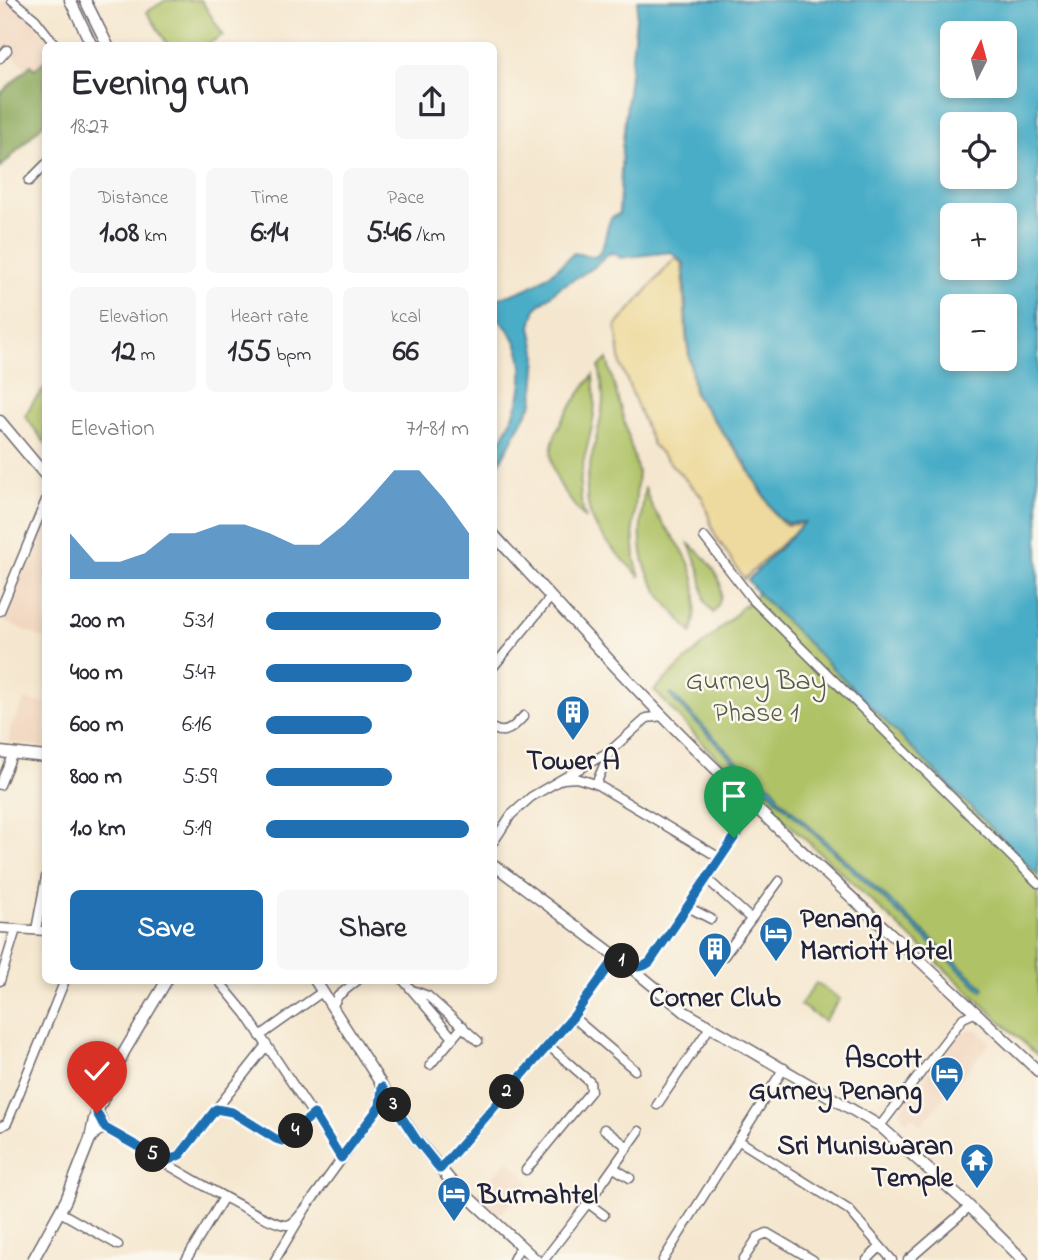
<!DOCTYPE html>
<html lang="en">
<head>
<meta charset="utf-8">
<style>
  body { margin:0; font-family:"Indie Flower",sans-serif; background:#f7f7f7; color:#2b2b33; height:100vh; display:flex; flex-direction:column; font-size:26px; white-space:nowrap }
  * { box-sizing:border-box; margin:0 }
  p { font-size:23px; color:#7c7c81 }
  .icon { flex:none; width:38px; height:38px; fill:none; stroke:currentColor; stroke-width:2; stroke-linecap:round; stroke-linejoin:round }
  .map { position:relative; flex:1; overflow:hidden }
  .side { position:absolute; left:42px; top:42px; width:455px; height:942px; display:flex; flex-direction:column; background:#fff; border-radius:10px; box-shadow:0 4px 10px #0003 }
  .side>* { flex:none }
  .needle { width:46px; rotate:6deg }
  .fabs { position:absolute; left:940px; top:21px; display:grid; gap:14px }
  .fabs a { display:grid; place-items:center; width:77px; height:77px; border-radius:10px; background:#fff; box-shadow:0 4px 10px #0003; font-size:35px }
  .pin { position:absolute; display:grid; place-items:center; width:60px; height:60px; color:#fff; margin:-72px -30px; border-radius:50% 50% 50% 0; rotate:-45deg; box-shadow:0 0 7px #0007 }
  .pin .icon { rotate:45deg }
  .km { position:absolute; width:35px; height:35px; margin:-18px; border-radius:50%; background:#222; color:#fff; font-size:19px; line-height:35px; text-align:center }
  .round { display:grid; place-items:center; flex:none; width:74px; height:74px; border-radius:10px; background:#f7f7f7 }
  .head { display:flex; align-items:center; justify-content:space-between; height:119px; padding:0 28px }
  h1 { font-size:38px; font-weight:700; line-height:52px }
  .metrics { display:grid; grid-template-columns:repeat(3,1fr); gap:10px; height:119px; padding:7px 28px }
  .metrics div { display:grid; align-content:center; border-radius:10px; background:#f7f7f7; text-align:center }
  .metrics b { font-size:30px; font-weight:700 }
  .metrics small { font-size:19px; font-weight:400 }
  .metrics p { font-size:19px }
  .chart { height:196px; padding:14px 28px }
  .chart p { display:flex; justify-content:space-between }
  .chart svg { width:100%; height:126px; margin-top:7px; fill:#1f6fb2; opacity:.7 }
  .primary-button { display:flex; gap:14px; margin-top:auto; padding:14px 28px }
  .primary-button a { flex:1; height:80px; border-radius:10px; background:#1f6fb2; color:#fff; font-size:28px; font-weight:700; line-height:80px; text-align:center }
  .primary-button a+a { background:#f7f7f7; color:#2b2b33 }
  ul { padding:0 28px; list-style:none; font-size:23px }
  li { display:grid; grid-template-columns:112px 84px 1fr; align-items:center; height:52px }
  li i { height:18px; border-radius:9px; background:#1f6fb2 }
  .map>svg:first-child { display:block }
</style>
</head>
<body>
<div class="map">
<svg width="1038" height="1260" viewBox="0 0 1038 1260">
  <rect width="100%" height="100%" fill="#fbf7ec"/>
  <filter id="ink" filterUnits="userSpaceOnUse"><feTurbulence type="fractalNoise" baseFrequency=".0143" numOctaves="2"/><feDisplacementMap in="SourceGraphic" scale="14" xChannelSelector="R" yChannelSelector="G"/><feConvolveMatrix kernelMatrix="1 2 1 2 8 2 1 2 1" color-interpolation-filters="sRGB"/></filter>
  <filter id="wash" filterUnits="userSpaceOnUse"><feTurbulence type="fractalNoise" baseFrequency=".00686" numOctaves="4" result="noise"/><feDisplacementMap in="SourceGraphic" scale="28" xChannelSelector="R" yChannelSelector="G"/><feGaussianBlur stdDeviation="1.57" result="paint"/><feColorMatrix in="noise" values="0 0 0 0 0 0 0 0 0 0 0 0 0 0 0 0 0 1.4 0 .05"/><feComposite in="paint" operator="in"/></filter>
  <g filter="url(#wash)">
    <rect width="100%" height="100%" fill="#f5e7cf"/>
    <path fill="#f1d5bd" d="M0 0H8L21 8 54 45 46 46 45 85 0 44Z
      M44 520H46L45 639 3 621Z
      M25 700 45 703V748L9 742 11 726Z
      M969 1029H977L990 1043 921 1125 912 1117 906 1121 901 1117 900 1110 961 1033Z
      M508 1160 531 1184 499 1216 476 1194Z"/>
    <path fill="#afc266" stroke="#687250" stroke-width="2" d="M166 0H201L223 35 206 45H168L147 12Z
      M607 359 638 472 633 529 635 560 640 577C624 560 605 543 594 523 574 482 602 440 603 399 603 388 601 377 599 367Z
      M593 375C594 388 596 401 594 414 589 453 571 479 586 519 529 457 550 435 593 375Z
      M45 388V443L25 416 33 402Z
      M645 487C652 515 666 525 681 548 698 574 699 604 692 633 642 578 634 561 645 487Z
      M689 544C710 560 734 587 713 613L705 601 700 571Z
      M758 593 1038 875V1056L705 746 654 690 738 612 743 605 745 606Z
      M816 983 840 999 824 1021 800 1005Z"/>
    <path fill="#8ba85b" stroke="#56654b" stroke-width="2" d="M45 60V122L0 168V94L31 65 35 69Z"/>
    <path fill="#eeda9e" stroke="#887e6c" stroke-width="2" d="M674 259 682 262 686 337 694 394 742 460 777 518 786 525 803 524 744 579 715 535 702 497 653 445 621 366 616 326Z"/>
    <path fill="#48adc7" stroke="#356881" stroke-width="2" fill-rule="evenodd" d="M638 0H1038V875L756 591 748 580 805 522 787 523 777 517 744 460 695 394 687 336 684 263 671 252 620 258 615 253 608 254 593 268 559 288 536 308 531 326 537 356 533 402 494 473C493 444 503 441 513 416 528 381 527 340 494 316V299C530 291 547 279 574 253L596 257C609 241 603 231 612 217L619 214 622 149ZM1004 33V86H952V33ZM1004 124V177H952V124ZM952 215H1004V268H952ZM1004 306V359H952V306Z
      M671 693 756 780C768 784 774 783 778 797L984 988 982 991 774 797 772 792 762 788 764 785 752 780 669 695Z"/>
  </g>
  <g filter="url(#ink)">
    <g fill="none" stroke-linecap="round" stroke-linejoin="round">
      <g stroke="#6c676f" stroke-width="11">
        <path id="minor" d="M12 0 35 19 56 46
          M0 58 7 50
          M29 181 46 164
          M704 537 752 599 1038 883
          M0 611 46 500
          M494 666 551 597
          M494 729C507 736 515 725 524 716
          M563 779 576 778 596 784 720 858
          M596 784 610 751
          M0 785 13 753
          M494 841 511 815 531 797 610 751 647 718 663 716
          M707 879 751 919
          M688 907 711 919
          M0 928 46 931
          M36 930 46 877
          M724 956 779 881
          M629 966 642 967 650 962 755 807
          M218 980 246 1014 342 1158
          M403 980 453 1038
          M0 981 16 929
          M412 990 428 996 478 1041
          M332 1007 338 996 358 980
          M573 1017 635 1070
          M260 1036 322 992
          M430 1065 463 1026
          M657 1105 710 1027
          M216 1109 232 1112 276 1139 282 1141 314 1114
          M880 1126 963 1018 976 1012
          M0 1127 7 1123 10 1116 65 980
          M105 1128C133 1143 267 1227 287 1225 296 1224 300 1213 306 1208
          M604 1129 628 1147
          M738 1140 849 1210 892 1260
          M165 1162 180 1155 267 1045
          M614 1168 630 1178
          M440 1169 573 1017 616 957
          M526 1170 591 1091 590 1082 548 1045
          M588 1203 604 1215
          M60 1212 118 1245
          M186 1260 224 1197
          M275 1260 306 1208 380 1106 382 1087
          M513 1260 520 1246
          M544 1260 588 1203 639 1131
          M663 1260 784 1068
          M743 1260 758 1237 767 1233 813 1260
          M867 1260 880 1247
          M908 1260 969 1207"/>
      </g>
      <g stroke="#6c676f" stroke-width="13">
        <path id="major" d="M70 0 92 46
          M85 0 108 46
          M0 421 46 476
          M494 535C569 617 644 700 724 777 827 877 934 972 1038 1071
          M0 752 46 757
          M494 865 629 966 685 1012 880 1126 966 1203 1023 1260
          M315 980 416 1139 450 1180 536 1260
          M90 1139 97 1131 105 1128 98 1113
          M33 1260 66 1200 90 1139 94 1119 124 1052 167 980"/>
      </g>
      <use href="#minor" stroke="#fff" stroke-width="8"/>
      <use href="#major" stroke="#fff" stroke-width="10"/>
    </g>
  </g>
  <g fill="none" stroke-linecap="round" stroke-linejoin="round" filter="url(#ink)">
    <g stroke="#fff" stroke-width="14">
      <path id="route" d="M97 1113 105 1128 165 1162 180 1155 216 1109 232 1112 276 1139 282 1141 314 1114 341 1158 380 1106 382 1087 416 1139 440 1169 573 1017 616 957C628 965 638 972 650 962L734 838"/>
    </g>
    <use href="#route" stroke="#1f6fb2" stroke-width="9"/>
  </g>
  <defs>
    <g id="building-pin" transform="scale(1.75)"><path d="M0 17L-7.5 6A9.5 9.5 0 1 1 7.5 6Z" fill="#1f6fb2" stroke="#fbf7ec"/><path d="M-4-6H4V6H1V3H-1V6H-4ZM-2.5-4.3h1.7v1.8h-1.7ZM.8-4.3h1.7v1.8H.8ZM-2.5-1h1.7V.8h-1.7ZM.8-1h1.7V.8H.8Z" fill="#fff"/></g>
    <g id="hotel-pin" transform="scale(1.75)"><path d="M0 17L-7.5 6A9.5 9.5 0 1 1 7.5 6Z" fill="#1f6fb2" stroke="#fbf7ec"/><path d="M-6-4.5h1.5V1H6V5H4.5V3h-9V5H-6ZM-4 0a1.8 1.8 0 1 1 3.6 0ZM.5 0V-2.5h3Q6-2.5 6 0Z" fill="#fff"/></g>
    <g id="temple-pin" transform="scale(1.75)"><path d="M0 17L-7.5 6A9.5 9.5 0 1 1 7.5 6Z" fill="#1f6fb2" stroke="#fbf7ec"/><path d="M0-6L5-2H3V0L6.5 2.5H4V6H1.5V3h-3V6H-4V2.5H-6.5L-3 0V-2H-5Z" fill="#fff"/></g>
  </defs>
  <g fill-rule="evenodd">
    <use href="#building-pin" x="573" y="712"/>
    <use href="#hotel-pin" x="776" y="933"/>
    <use href="#building-pin" x="715" y="949"/>
    <use href="#hotel-pin" x="947" y="1073"/>
    <use href="#temple-pin" x="977" y="1160"/>
    <use href="#hotel-pin" x="454" y="1193"/>
  </g>
  <g text-anchor="middle" stroke-width="5" stroke-linejoin="round" paint-order="stroke">
    <g font-size="28" fill="#535a4a" stroke="#fbf7ec">
      <text x="756" y="689">Gurney Bay<tspan x="756" dy="32">Phase 1</tspan></text>
    </g>
    <g font-size="28" font-weight="bold" fill="#22223b" stroke="#fbf7ec">
      <text x="573" y="769">Tower A</text>
      <text x="800" y="927" text-anchor="start">Penang<tspan x="800" dy="32">Marriott Hotel</tspan></text>
      <text x="715" y="1006">Corner Club</text>
      <text x="922" y="1067" text-anchor="end">Ascott<tspan x="922" dy="32">Gurney Penang</tspan></text>
      <text x="953" y="1154" text-anchor="end">Sri Muniswaran<tspan x="953" dy="32">Temple</tspan></text>
      <text x="478" y="1203" text-anchor="start">Burmahtel</text>
    </g>
  </g>
</svg>
<div class="fabs">
<a><svg class="needle" viewBox="-14 -14 28 28"><path d="M0-13l5 13h-10z" fill="#e53935"/><path d="M0 13l5-13h-10z" fill="#7c7c81"/></svg></a>
<a><svg class="icon" aria-label="locate" viewBox="0 0 24 24"><circle cx="12" cy="12" r="6"/><path d="M12 2v4M12 18v4M2 12h4M18 12h4"/></svg></a>
<a>+</a>
<a>−</a>
</div>
<div class="pin" style="left:734px;top:838px;background:#1e9e55"><svg class="icon" aria-label="arrive" viewBox="0 0 24 24"><path d="M6 21V4h12l-3 4 3 4H6"/></svg></div>
<div class="pin" style="left:97px;top:1113px;background:#d93025"><svg class="icon" aria-label="check" viewBox="0 0 24 24"><path d="M5 12l5 5 9-10"/></svg></div>
<b class="km" style="left:622px;top:961px">1</b>
<b class="km" style="left:507px;top:1092px">2</b>
<b class="km" style="left:394px;top:1105px">3</b>
<b class="km" style="left:296px;top:1131px">4</b>
<b class="km" style="left:153px;top:1155px">5</b>
<section class="side">
<div class="head"><div><h1>Evening run</h1><p>18:27</p></div><a class="round"><svg class="icon" aria-label="share" viewBox="0 0 24 24"><path d="M12 15V3M7 8l5-5 5 5M5 13v7h14v-7"/></svg></a></div>
<div class="metrics">
<div><p>Distance</p><b>1.08<small> km</small></b></div>
<div><p>Time</p><b>6:14</b></div>
<div><p>Pace</p><b>5:46<small> /km</small></b></div>
</div>
<div class="metrics">
<div><p>Elevation</p><b>12<small> m</small></b></div>
<div><p>Heart rate</p><b>155<small> bpm</small></b></div>
<div><p>kcal</p><b>66</b></div>
</div>
<div class="chart"><p><span>Elevation</span>71–81 m</p>
<svg viewBox="0 0 160 44" preserveAspectRatio="none"><path d="M0 44V28L10 38L20 38L30 35L40 28L50 28L60 25L70 25L80 28L90 32L100 32L110 25L120 16L130 6L140 6L150 16L160 28V44z"/></svg>
</div>
<ul>
<li><b>200 m</b>5:31<i style="width:86%"></i></li>
<li><b>400 m</b>5:47<i style="width:72%"></i></li>
<li><b>600 m</b>6:16<i style="width:52%"></i></li>
<li><b>800 m</b>5:59<i style="width:62%"></i></li>
<li><b>1.0 km</b>5:19<i style="width:100%"></i></li>
</ul>
<div class="primary-button"><a>Save</a><a>Share</a></div>
</section>
</div>
</body>
</html>
